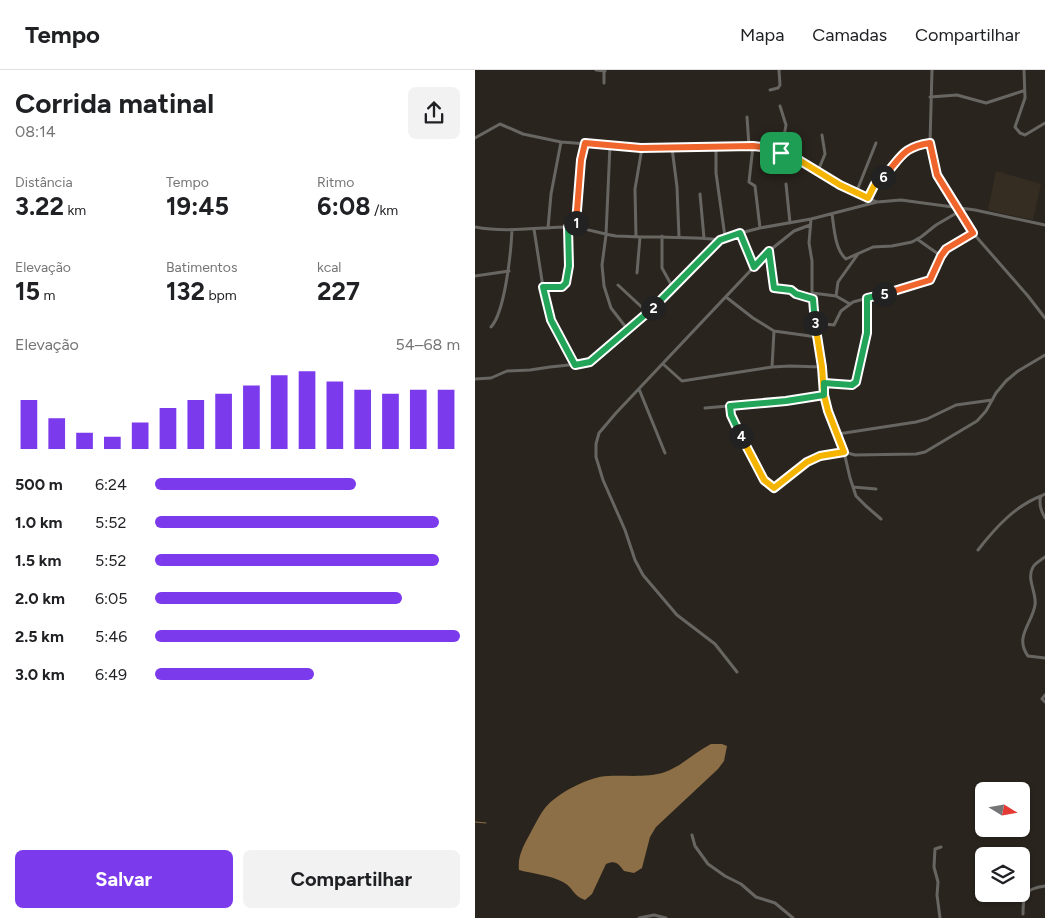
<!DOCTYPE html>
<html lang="pt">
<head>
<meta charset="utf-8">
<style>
  body { margin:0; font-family:Figtree,sans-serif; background:#f2f2f2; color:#202124; height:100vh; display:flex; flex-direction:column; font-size:19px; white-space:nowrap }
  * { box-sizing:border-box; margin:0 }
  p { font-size:16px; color:#757577 }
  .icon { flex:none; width:28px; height:28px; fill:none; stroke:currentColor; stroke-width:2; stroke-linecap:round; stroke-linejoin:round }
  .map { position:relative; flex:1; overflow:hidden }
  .drawer { display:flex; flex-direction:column; background:#fff; width:475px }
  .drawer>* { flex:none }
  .needle { width:32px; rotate:101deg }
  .fabs { position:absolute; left:500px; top:712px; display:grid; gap:10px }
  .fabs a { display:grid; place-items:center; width:55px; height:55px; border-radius:8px; background:#fff; box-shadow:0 1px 4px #0004; font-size:25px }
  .pin { position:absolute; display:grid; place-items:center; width:42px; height:42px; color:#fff; margin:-21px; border-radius:10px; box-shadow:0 2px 8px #0006 }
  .km { position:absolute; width:25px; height:25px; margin:-12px; border-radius:50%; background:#222; color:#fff; font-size:14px; line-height:25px; text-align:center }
  .round { display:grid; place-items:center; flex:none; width:52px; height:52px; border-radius:8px; background:#f2f2f2 }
  .headline { display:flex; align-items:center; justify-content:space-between; height:85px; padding:0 15px }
  h1 { font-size:28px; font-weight:700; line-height:38px }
  .metrics { display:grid; grid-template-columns:repeat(3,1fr); gap:8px; height:85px; padding:5px 15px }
  .metrics div { display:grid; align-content:center }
  .metrics b { font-size:25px; font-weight:700 }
  .metrics small { font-size:14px; font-weight:400 }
  .metrics p { font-size:14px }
  .chart { height:140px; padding:10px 15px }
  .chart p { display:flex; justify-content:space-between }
  .chart svg { width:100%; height:90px; margin-top:5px; stroke:#7c3aed; stroke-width:6 }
  .action { display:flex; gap:10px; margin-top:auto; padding:10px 15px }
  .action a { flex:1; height:58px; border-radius:8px; background:#7c3aed; color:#fff; font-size:20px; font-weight:700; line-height:58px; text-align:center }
  .action a+a { background:#f2f2f2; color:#202124 }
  ul { padding:0 15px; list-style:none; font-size:16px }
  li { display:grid; grid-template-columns:80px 60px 1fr; align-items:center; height:38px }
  li i { height:12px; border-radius:6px; background:#7c3aed }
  header { display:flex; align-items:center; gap:30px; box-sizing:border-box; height:70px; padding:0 25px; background:#fff; border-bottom:1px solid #e0e0e0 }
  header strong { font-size:24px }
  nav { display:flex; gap:28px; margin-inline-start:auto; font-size:18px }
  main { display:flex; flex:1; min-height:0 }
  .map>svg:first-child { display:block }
</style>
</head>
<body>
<header>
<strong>Tempo</strong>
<nav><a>Mapa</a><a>Camadas</a><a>Compartilhar</a></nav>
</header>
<main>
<section class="drawer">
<div class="headline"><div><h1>Corrida matinal</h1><p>08:14</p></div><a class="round"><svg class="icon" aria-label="share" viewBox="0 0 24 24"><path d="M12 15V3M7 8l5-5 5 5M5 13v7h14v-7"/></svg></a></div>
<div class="metrics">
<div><p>Distância</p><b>3.22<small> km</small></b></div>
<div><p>Tempo</p><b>19:45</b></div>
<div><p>Ritmo</p><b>6:08<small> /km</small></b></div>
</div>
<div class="metrics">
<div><p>Elevação</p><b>15<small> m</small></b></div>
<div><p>Batimentos</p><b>132<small> bpm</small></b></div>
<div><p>kcal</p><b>227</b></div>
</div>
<div class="chart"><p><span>Elevação</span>54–68 m</p>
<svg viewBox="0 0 160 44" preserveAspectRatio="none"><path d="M5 44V20M15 44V29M25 44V36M35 44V38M45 44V31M55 44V24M65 44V20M75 44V17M85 44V13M95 44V8M105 44V6M115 44V11M125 44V15M135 44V17M145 44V15M155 44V15"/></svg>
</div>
<ul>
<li><b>500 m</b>6:24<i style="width:66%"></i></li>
<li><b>1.0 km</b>5:52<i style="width:93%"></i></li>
<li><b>1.5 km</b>5:52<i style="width:93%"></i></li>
<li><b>2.0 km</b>6:05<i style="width:81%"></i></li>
<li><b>2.5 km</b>5:46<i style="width:100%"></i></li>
<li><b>3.0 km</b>6:49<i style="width:52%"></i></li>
</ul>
<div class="action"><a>Salvar</a><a>Compartilhar</a></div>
</section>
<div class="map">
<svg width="570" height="848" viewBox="0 0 570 848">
  <rect width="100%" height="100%" fill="#29241d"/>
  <path fill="#352d21" d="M521 101 566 114 558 150 513 140Z"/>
  <path fill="#8c6f46" d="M236 674H247L252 676 249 691 243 699 181 757 175 767 167 798 159 803 149 801C143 793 140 790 131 794L117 824 110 830C97 825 99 818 88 812 75 805 59 804 44 800 42 784 51 772 58 758 62 751 65 744 70 738 82 723 115 706 133 706 152 705 172 708 190 702 207 696 220 682 236 674Z"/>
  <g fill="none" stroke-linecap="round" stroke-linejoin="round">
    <path stroke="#8c6f46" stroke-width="1" d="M0 752 11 753"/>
    <path stroke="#686662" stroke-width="3" d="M121 0 130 1
      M457 0 455 73 463 105 498 163 553 226 570 248
      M549 0 550 28 540 57 545 63 550 65 570 53
      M129 13V0
      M295 20 303 18 305 15 304 0
      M455 27 482 25 511 33 548 21
      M305 36 311 55 306 83
      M272 47 274 76
      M0 68 25 54 48 64 86 72 167 78 278 76 295 78 319 87 365 115 402 132
      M135 75 131 165 127 195 129 216 136 238 153 260
      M278 76 274 112 280 116 285 158
      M241 77V103L250 167
      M197 78 202 117 204 167
      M343 101 350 84 347 65
      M311 114 315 153
      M381 123 401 73
      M225 124 229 168
      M393 128 400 114 416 99 425 85 444 74 455 73
      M357 144C359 157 360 180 371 189L398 177 417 176 437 172 446 167 461 155 485 141
      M336 149 334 173 337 191V223L340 253 347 297 349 325 353 341 367 373 375 408 381 426 391 436 406 449
      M0 157C32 163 64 157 96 157 111 158 126 164 141 166 176 168 210 166 245 170L250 167 285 158 336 149 402 132 426 130 500 140 570 155
      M73 158 76 124 86 72
      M101 158 106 90 110 73
      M59 159 68 217 76 250 100 295
      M265 163 279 197
      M187 166V198L198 218
      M161 167 160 119 167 78
      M442 169 466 186
      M294 181 299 218 316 220 321 224 337 229
      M162 203 165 167
      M0 206 34 201
      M143 215 173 243
      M68 217H87L91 213 93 196V157
      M337 223 361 226 375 234
      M361 226 363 212 383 184
      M251 227 278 248 299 261 342 267
      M340 253 359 255 366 241 378 232 453 212C460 205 460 195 465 187 472 175 487 170 498 163
      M16 257C30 242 36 182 37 160
      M188 294 207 311 297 297 315 296 347 297
      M297 297 299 261
      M0 309 16 308 32 301 55 300 75 297 113 293 173 243 244 171
      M349 313 377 315 383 309 391 263 392 228
      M164 319 190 383
      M255 336C258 352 286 414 300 418L332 392 345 386 369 382 380 385 441 384 450 382 502 351 511 341 521 323 531 311 543 301 570 285
      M230 338 311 331 349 325
      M363 364 441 352 452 349 481 335 517 330
      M378 417 401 419
      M570 424 566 426C563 434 566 441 570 448
      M503 480C520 458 540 436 566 426
      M570 487C566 490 560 493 558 497 551 509 562 523 560 535 557 554 539 567 553 586L570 588
      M262 602 240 574 202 545 168 505 160 490 150 460 128 410 121 387V374L124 363 141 343 294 181 319 161 335 155
      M570 625 567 629 570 632
      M217 765 220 776 233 794 250 806 266 814 281 827 300 833 318 848
      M548 844C548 824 549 819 570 816
      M164 848 179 845 191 848
      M465 848 462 825 463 812 459 797 460 779 466 777"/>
  </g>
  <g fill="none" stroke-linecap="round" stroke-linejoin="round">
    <g stroke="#fff" stroke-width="10">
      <path id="split-1" d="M101 153 106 90 110 73 166 78 278 76 295 78 306 83"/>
    </g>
    <g stroke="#fff" stroke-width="10">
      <path id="split-2" d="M101 153V158L93 157 94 196 91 213 87 217H68L76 250 100 295 115 292 178 238"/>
    </g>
    <g stroke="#fff" stroke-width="10">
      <path id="split-3" d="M178 238 245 170 265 163 279 197 294 181 299 218 316 220 321 224 338 229 340 253"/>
    </g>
    <g stroke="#fff" stroke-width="10">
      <path id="split-4" d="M266 366 289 410 299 418 332 392 345 386 369 382 353 341 349 325 347 297 340 253"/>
    </g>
    <g stroke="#fff" stroke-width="10">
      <path id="split-5" d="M266 366 256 345 255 336 311 331 349 325V313L377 315 381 312 392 263V228L409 224"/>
    </g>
    <g stroke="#fff" stroke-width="10">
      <path id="split-6" d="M408 107C426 89 426 77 455 73L462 105 498 163 471 179 466 186 455 210 409 224"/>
    </g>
    <g stroke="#fff" stroke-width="10">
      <path id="split-7" d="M306 83 319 87 365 115 393 128 400 114 408 107"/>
    </g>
    <use href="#split-1" stroke="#f0652b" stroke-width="6"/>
    <use href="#split-2" stroke="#22a559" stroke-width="6"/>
    <use href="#split-3" stroke="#22a559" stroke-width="6"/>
    <use href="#split-4" stroke="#f5b400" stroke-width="6"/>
    <use href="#split-5" stroke="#22a559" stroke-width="6"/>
    <use href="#split-6" stroke="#f0652b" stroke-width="6"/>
    <use href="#split-7" stroke="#f5b400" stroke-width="6"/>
  </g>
</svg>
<div class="fabs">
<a><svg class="needle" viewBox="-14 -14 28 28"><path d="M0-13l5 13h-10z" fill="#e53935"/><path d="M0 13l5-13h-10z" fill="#757577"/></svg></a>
<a><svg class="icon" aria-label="layers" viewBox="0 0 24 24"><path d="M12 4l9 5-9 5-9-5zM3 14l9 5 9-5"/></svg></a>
</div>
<div class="pin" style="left:306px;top:83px;background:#1e9e55"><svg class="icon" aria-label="arrive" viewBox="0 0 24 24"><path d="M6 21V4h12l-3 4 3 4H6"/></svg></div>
<b class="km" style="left:101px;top:153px">1</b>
<b class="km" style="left:178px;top:238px">2</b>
<b class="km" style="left:340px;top:253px">3</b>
<b class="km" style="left:266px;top:366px">4</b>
<b class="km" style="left:409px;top:224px">5</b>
<b class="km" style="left:408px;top:107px">6</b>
</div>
</main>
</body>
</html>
